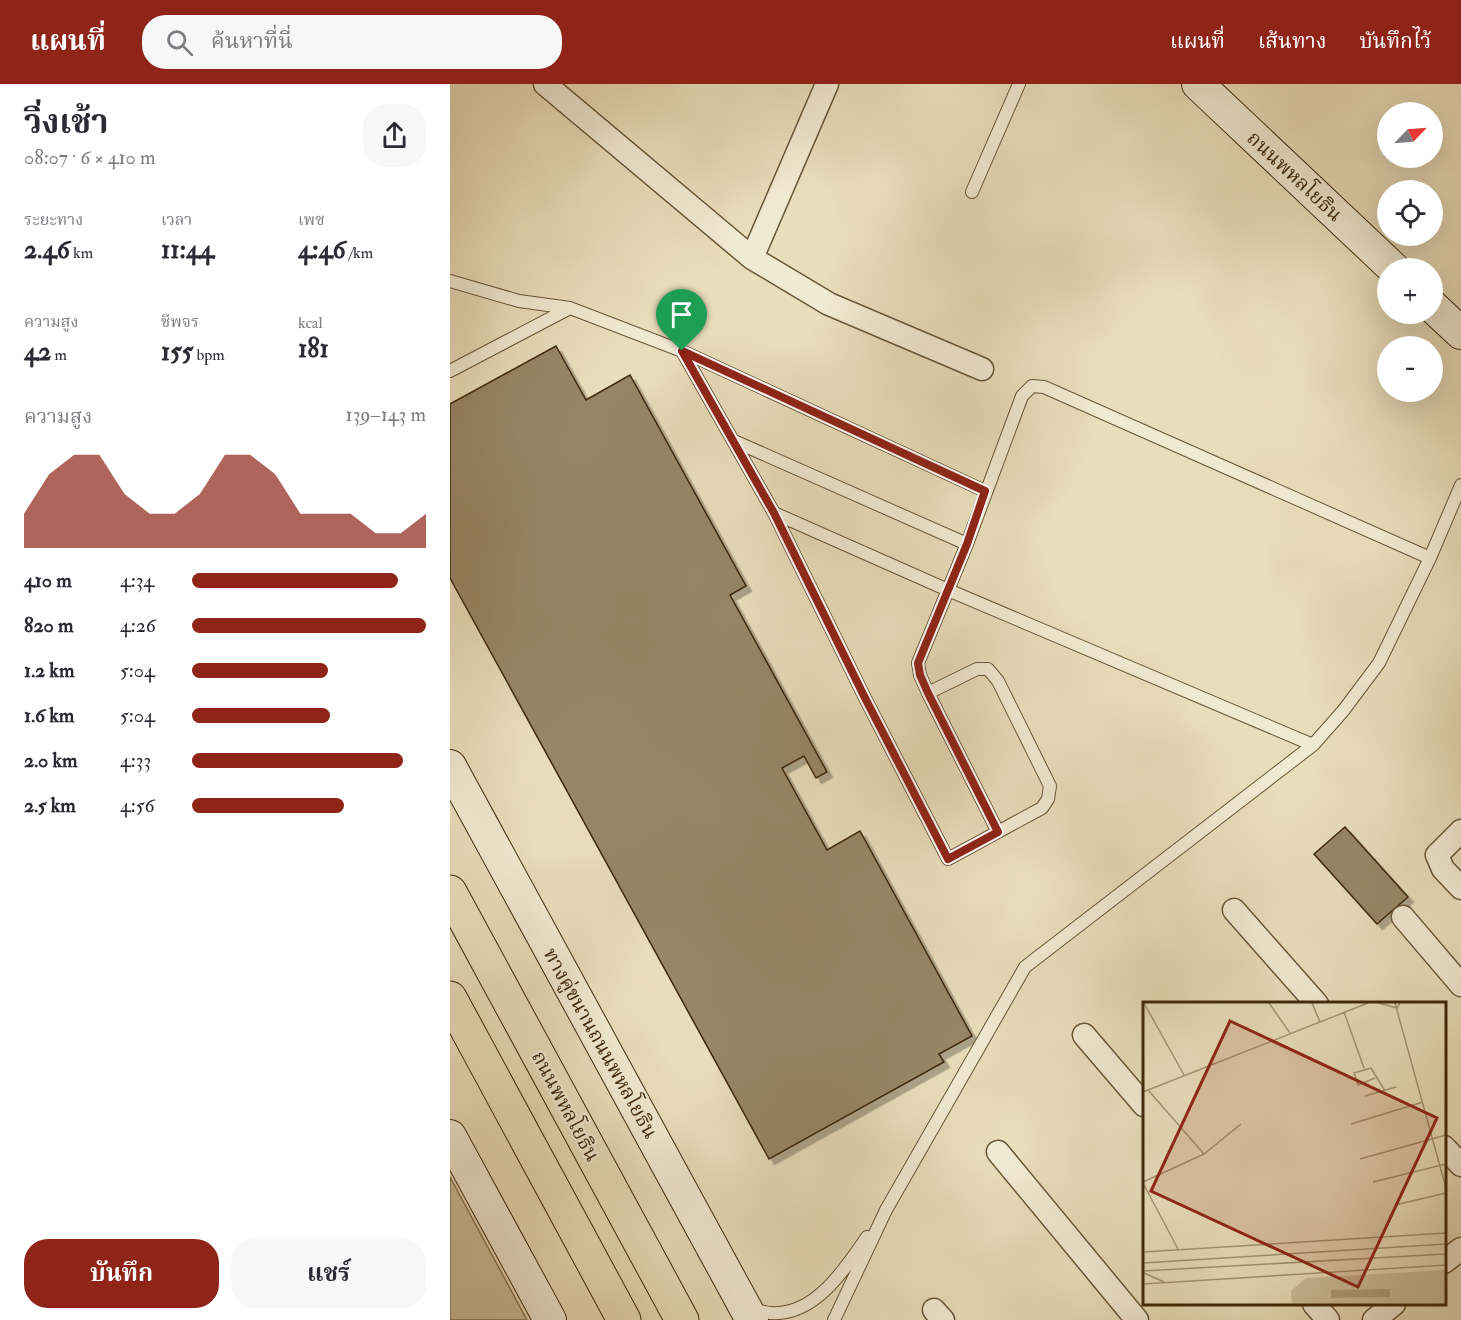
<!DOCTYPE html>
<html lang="th">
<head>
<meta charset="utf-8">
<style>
  body { margin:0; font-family:"IM FELL Double Pica","Noto Serif Thai",serif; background:#f7f7f7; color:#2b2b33; height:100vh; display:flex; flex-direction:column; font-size:22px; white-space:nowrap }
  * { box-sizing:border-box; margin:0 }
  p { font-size:20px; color:#7c7c81 }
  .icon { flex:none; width:33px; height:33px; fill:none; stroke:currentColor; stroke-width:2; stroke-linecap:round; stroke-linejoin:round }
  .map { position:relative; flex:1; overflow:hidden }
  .details { display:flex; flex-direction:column; background:#fff; width:450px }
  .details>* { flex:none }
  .needle { width:39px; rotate:65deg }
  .tools { position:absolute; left:927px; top:18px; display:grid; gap:12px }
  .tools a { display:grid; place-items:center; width:66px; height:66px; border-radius:50%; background:#fff; box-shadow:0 6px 24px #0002; font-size:30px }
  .pin { position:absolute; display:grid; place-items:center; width:51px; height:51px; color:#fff; margin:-62px -26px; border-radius:50% 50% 50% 0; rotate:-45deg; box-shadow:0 0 6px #0007 }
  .pin .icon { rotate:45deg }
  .round { display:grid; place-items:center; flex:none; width:63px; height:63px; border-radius:24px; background:#f7f7f7 }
  .headline { display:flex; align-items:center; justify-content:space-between; height:102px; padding:0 24px }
  h1 { font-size:33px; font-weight:700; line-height:45px }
  .metrics { display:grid; grid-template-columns:repeat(3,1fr); gap:9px; height:102px; padding:6px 24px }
  .metrics div { display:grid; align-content:center }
  .metrics b { font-size:26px; font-weight:700 }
  .metrics small { font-size:16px; font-weight:400 }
  .metrics p { font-size:16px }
  .chart { height:168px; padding:12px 24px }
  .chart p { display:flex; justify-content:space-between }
  .chart svg { width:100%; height:108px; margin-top:6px; fill:#8f2418; opacity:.7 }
  .action { display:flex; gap:12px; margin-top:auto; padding:12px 24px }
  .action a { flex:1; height:69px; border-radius:24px; background:#8f2418; color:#fff; font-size:24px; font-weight:700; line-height:69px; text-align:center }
  .action a+a { background:#f7f7f7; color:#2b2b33 }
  ul { padding:0 24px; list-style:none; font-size:20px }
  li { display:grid; grid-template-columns:96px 72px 1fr; align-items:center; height:45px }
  li i { height:15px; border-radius:8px; background:#8f2418 }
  header { display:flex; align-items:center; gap:36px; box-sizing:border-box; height:84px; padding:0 30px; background:#8f2418; color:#fff }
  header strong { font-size:28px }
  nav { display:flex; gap:33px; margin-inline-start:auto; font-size:21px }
  .search { width:420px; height:54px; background:#f7f7f7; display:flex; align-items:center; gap:15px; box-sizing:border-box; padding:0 21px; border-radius:24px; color:#7c7c81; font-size:22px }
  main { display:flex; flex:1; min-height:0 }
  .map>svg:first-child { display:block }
</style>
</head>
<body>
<header>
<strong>แผนที่</strong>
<div class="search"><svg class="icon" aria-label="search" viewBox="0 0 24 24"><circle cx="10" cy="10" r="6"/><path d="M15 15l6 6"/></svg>ค้นหาที่นี่</div>
<nav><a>แผนที่</a><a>เส้นทาง</a><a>บันทึกไว้</a></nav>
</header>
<main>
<section class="details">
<div class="headline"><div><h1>วิ่งเช้า</h1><p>08:07 · 6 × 410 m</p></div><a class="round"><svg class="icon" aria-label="share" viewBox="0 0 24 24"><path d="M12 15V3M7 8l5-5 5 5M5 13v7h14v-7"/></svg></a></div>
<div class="metrics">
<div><p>ระยะทาง</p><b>2.46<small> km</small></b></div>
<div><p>เวลา</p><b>11:44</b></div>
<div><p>เพซ</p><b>4:46<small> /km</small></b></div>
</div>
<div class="metrics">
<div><p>ความสูง</p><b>42<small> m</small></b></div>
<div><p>ชีพจร</p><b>155<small> bpm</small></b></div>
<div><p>kcal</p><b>181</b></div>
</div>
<div class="chart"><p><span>ความสูง</span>139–143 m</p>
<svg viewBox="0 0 160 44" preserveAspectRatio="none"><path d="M0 44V30L10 14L20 6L30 6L40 22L50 30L60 30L70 22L80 6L90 6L100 14L110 30L120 30L130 30L140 38L150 38L160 30V44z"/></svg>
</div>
<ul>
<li><b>410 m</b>4:34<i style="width:88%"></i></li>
<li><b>820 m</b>4:26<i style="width:100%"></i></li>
<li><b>1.2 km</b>5:04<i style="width:58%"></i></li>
<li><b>1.6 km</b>5:04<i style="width:59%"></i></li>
<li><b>2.0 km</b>4:33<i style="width:90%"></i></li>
<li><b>2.5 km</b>4:56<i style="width:65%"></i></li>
</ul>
<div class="action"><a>บันทึก</a><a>แชร์</a></div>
</section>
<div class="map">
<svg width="1011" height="1236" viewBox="0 0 1011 1236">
  <defs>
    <filter id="shadow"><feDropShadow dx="5.5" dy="5.5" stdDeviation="0" flood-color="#0004"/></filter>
  </defs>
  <rect width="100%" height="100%" fill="#e9debb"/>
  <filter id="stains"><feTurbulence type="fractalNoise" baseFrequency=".00333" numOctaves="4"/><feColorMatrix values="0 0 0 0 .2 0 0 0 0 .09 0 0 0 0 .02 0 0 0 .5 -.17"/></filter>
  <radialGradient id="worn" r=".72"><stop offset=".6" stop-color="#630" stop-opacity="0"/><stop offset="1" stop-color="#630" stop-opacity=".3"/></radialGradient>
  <path fill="#ccbf9d" stroke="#857453" stroke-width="1.5" d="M0 1093 77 1236H0Z"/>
  <path fill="#978766" stroke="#3e2809" stroke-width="1.5" filter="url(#shadow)" d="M106 262 136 316 180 291 296 502 280 511 377 688 366 694 354 672 332 684 377 766 410 747 522 952 489 970 494 978 319 1075 0 494V320Z
    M895 743 958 813 927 840 864 770Z"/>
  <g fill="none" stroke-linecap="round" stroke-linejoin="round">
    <g stroke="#695636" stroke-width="14">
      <path id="service" d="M522 108 569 0
        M0 197 69 217 120 224
        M232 267 535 407
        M0 287 120 224 232 267 324 429 498 506 863 661 893 627 929 579 980 474 1011 401
        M284 357 517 460
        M324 429 415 614 498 775 592 724 598 715 600 702 548 597 538 585H527L478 609
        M548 748 478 609 470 591 468 579 517 460 572 312 582 302 594 303 980 474
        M302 1225C308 1226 315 1229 321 1229 365 1232 395 1185 417 1153
        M384 1236 436 1126 575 883 863 661"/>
    </g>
    <g stroke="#695636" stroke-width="25">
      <path id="minor" d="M95 0 302 174 379 220 532 285
        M302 174 377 0
        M1011 747 987 771 993 785 1011 804
        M784 826 867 920
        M953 833 1011 901
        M634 951 694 1021
        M994 1063 1011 1081
        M548 1068 687 1236
        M994 1178 1011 1165
        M864 1220 878 1236
        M484 1226 493 1236
        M924 1236 944 1220"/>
    </g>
    <g stroke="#3e2809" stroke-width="34">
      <path id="secondary" d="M748 0 943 184
        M982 222 1011 249
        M0 682 302 1236
        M0 1052 100 1236"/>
    </g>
    <g stroke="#3e2809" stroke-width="35">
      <path id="trunk" d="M0 808 232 1236
        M0 914 174 1236"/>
    </g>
    <use href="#service" stroke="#f1ead3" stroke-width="12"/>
    <use href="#minor" stroke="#f1ead3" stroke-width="22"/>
    <use href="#secondary" stroke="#f1ead3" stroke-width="32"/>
    <use href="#trunk" stroke="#e9debb" stroke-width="33"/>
  </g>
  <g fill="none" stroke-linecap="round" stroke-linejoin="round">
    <g stroke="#fff" stroke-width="12">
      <path id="route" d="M232 267 535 407 517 460 468 579 470 591 478 609 548 748 498 775 415 614 324 429Z"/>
    </g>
    <use href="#route" stroke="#8f2418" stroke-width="8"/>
  </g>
  <g text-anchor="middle" stroke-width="4.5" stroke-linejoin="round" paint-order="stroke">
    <g font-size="20" fill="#3e2809" stroke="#f1ead3">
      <text transform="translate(845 92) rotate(43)" y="7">ถนนพหลโยธิน</text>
      <text transform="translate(151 959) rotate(61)" y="7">ทางคู่ขนานถนนพหลโยธิน</text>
      <text transform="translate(116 1022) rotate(62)" y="7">ถนนพหลโยธิน</text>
    </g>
  </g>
  <g transform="translate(693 918)">
    <rect width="303" height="303" fill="#e9debb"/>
    <path d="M303 268V302H149L148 289 163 276Z" fill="#ccbf9d"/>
    <path d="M247 287V295L188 296V288Z" fill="#afa07e"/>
    <path fill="none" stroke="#a59574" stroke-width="1.5" d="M1 1 41 73M126 1 147 31M169 1 177 20M236 1 254 6 257 1M252 1 303 186M201 10 221 66M232 76 215 83 211 71 228 66 242 89M5 88 61 152M0 90 225 1M222 94 253 85M208 122 280 100M217 157 303 133M0 180 61 152 98 122M230 180 303 162M0 181 35 247M252 203 303 191M0 250 303 231M0 261 303 242M0 269 303 252M1 271 21 280M0 282 303 263"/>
    <path fill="#8f2418" fill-opacity="0.15" stroke="#8f2418" stroke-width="3" d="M87 19 294 116 215 285 8 189Z"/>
    <rect width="303" height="303" fill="none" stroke="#3e2809" stroke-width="3"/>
  </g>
  <rect width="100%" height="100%" filter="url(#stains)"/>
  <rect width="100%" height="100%" fill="url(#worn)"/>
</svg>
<div class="tools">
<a><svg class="needle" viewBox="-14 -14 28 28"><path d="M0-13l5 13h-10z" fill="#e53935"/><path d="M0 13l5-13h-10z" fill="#7c7c81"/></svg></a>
<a><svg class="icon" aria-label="locate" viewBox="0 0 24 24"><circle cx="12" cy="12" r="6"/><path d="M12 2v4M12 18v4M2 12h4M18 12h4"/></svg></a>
<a>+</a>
<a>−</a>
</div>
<div class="pin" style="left:232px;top:267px;background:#1e9e55"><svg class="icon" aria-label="arrive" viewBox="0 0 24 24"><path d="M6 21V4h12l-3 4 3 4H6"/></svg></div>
</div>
</main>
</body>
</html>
